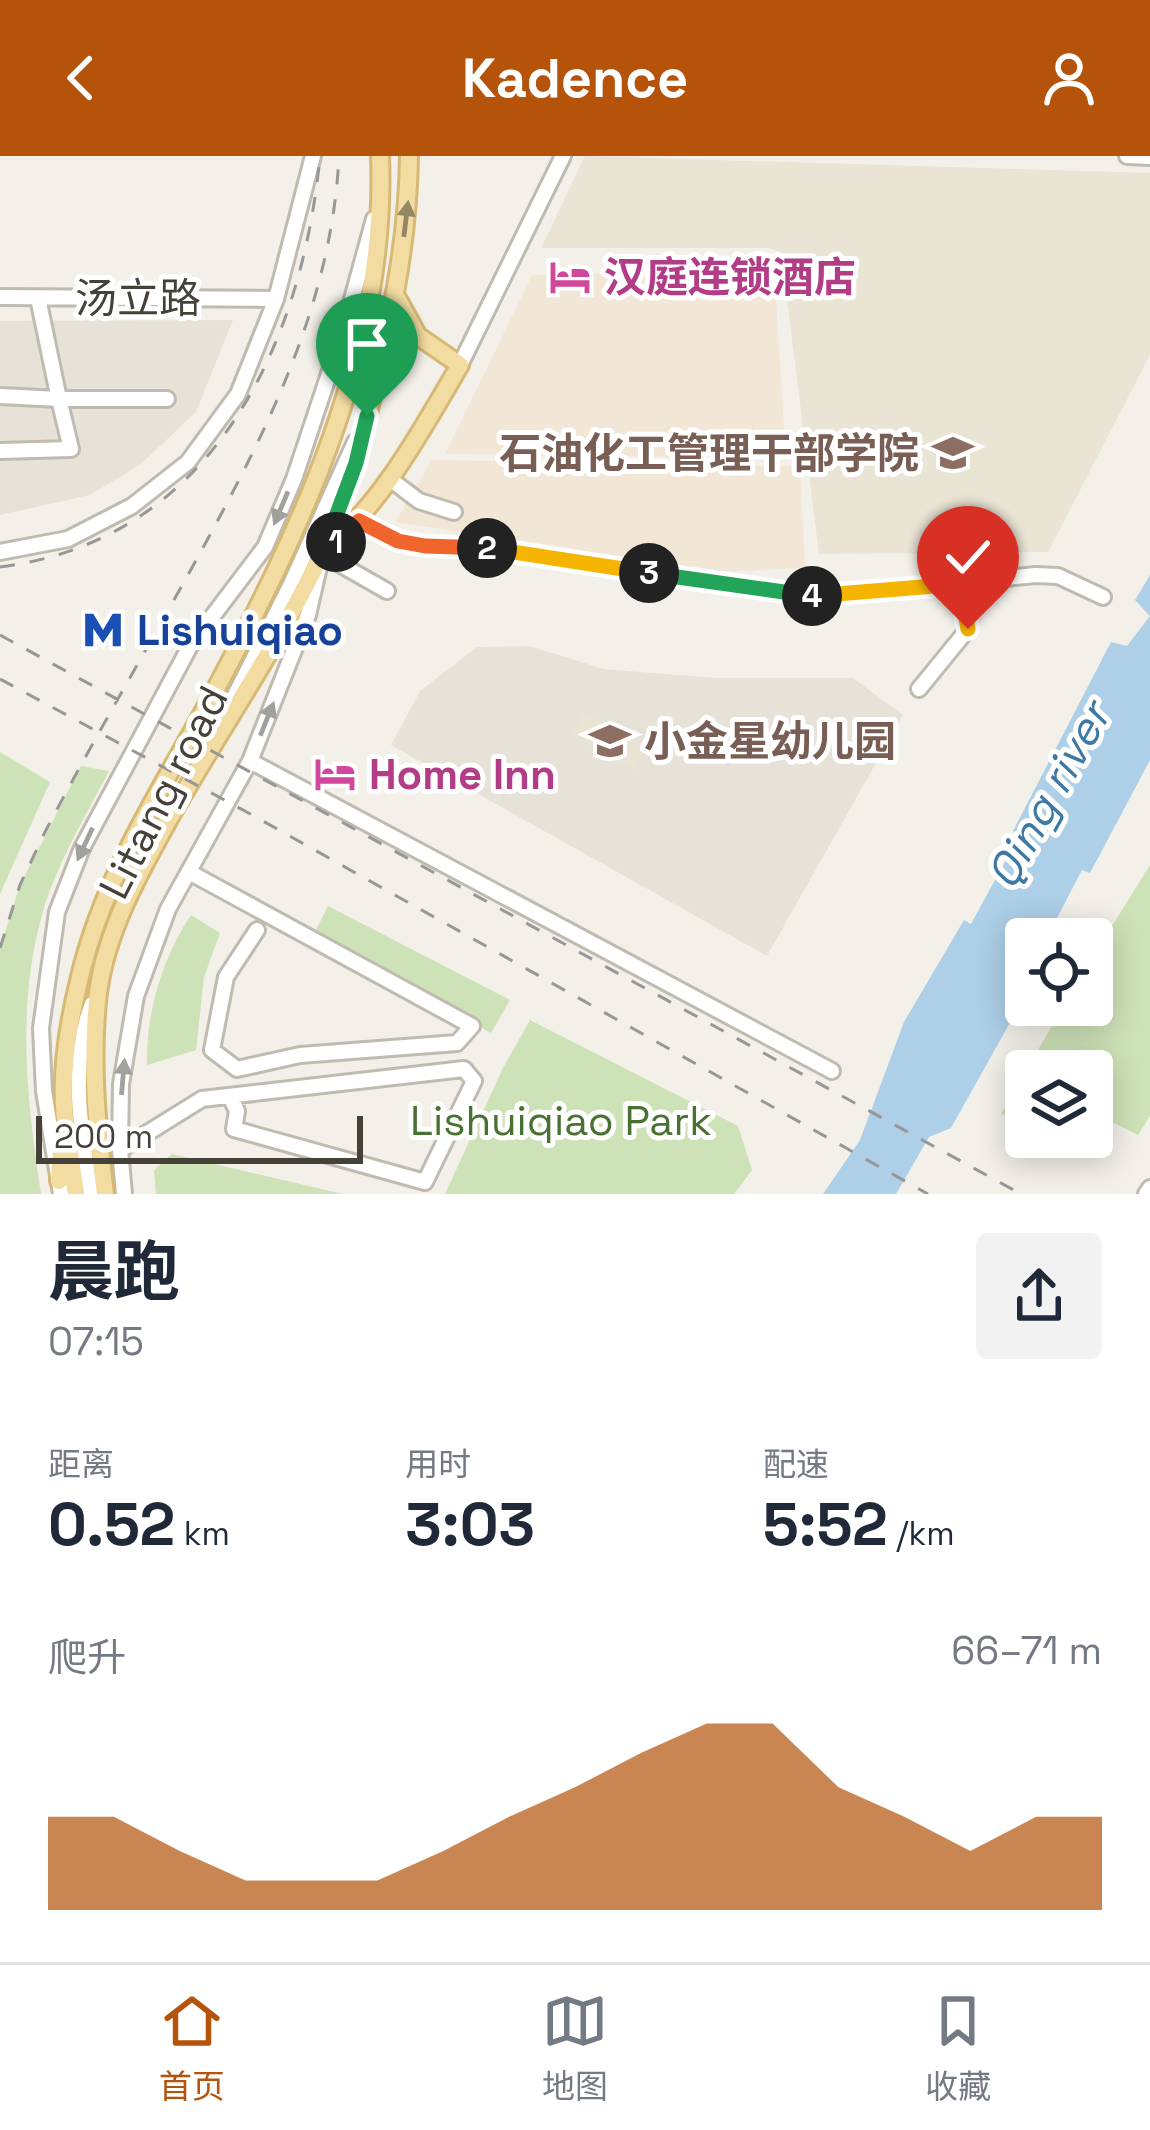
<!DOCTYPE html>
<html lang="zh">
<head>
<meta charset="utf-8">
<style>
  body { margin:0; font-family:"Space Grotesk","Noto Sans SC",sans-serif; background:#f2f2f3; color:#1f2937; height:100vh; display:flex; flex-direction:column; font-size:45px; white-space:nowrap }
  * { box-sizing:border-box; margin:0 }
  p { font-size:39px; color:#747a83 }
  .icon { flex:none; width:66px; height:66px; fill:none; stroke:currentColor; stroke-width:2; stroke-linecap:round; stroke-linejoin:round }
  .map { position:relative; height:1038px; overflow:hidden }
  .drawer { display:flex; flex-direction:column; background:#fff; flex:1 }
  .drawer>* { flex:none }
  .buttons { position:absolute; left:1005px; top:762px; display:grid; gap:24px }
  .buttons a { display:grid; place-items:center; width:108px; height:108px; border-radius:12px; background:#fff; box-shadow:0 6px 30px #0003; font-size:60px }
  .scale { position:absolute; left:36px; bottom:30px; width:327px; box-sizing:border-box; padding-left:12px; border:6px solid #464138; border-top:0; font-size:33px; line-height:42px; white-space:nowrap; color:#464138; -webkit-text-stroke:9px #fff; paint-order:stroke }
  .pin { position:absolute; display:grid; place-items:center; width:102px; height:102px; color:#fff; margin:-123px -51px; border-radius:50% 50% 50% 0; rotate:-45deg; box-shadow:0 0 12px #0007 }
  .pin .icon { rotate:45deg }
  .km { position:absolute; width:60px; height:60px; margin:-30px; border-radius:50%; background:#222; color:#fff; font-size:33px; line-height:60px; text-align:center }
  .round { display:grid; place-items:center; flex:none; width:126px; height:126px; border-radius:12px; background:#f2f2f3 }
  .overview { display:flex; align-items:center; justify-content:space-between; height:204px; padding:0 48px }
  h1 { font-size:66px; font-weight:700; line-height:90px }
  .figures { display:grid; grid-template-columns:repeat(3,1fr); gap:18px; height:204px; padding:12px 48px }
  .figures div { display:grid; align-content:center }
  .figures b { font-size:60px; font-weight:700 }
  .figures small { font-size:33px; font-weight:400 }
  .figures p { font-size:33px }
  .chart { height:336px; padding:24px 48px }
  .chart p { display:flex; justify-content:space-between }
  .chart svg { width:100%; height:216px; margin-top:12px; fill:#b45309; opacity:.7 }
  header { display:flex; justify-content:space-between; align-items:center; height:156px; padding:0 48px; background:#b45309; color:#fff; font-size:54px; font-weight:700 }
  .tabs { display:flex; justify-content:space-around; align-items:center; height:168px; border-top:3px solid #e0e1e3; background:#fff; font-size:33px; color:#747a83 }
  .tabs a { display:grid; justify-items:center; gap:6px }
  .tabs .on { color:#b45309 }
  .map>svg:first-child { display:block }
</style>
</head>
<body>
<header><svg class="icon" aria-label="back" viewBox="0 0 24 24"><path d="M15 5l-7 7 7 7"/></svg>Kadence<svg class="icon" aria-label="person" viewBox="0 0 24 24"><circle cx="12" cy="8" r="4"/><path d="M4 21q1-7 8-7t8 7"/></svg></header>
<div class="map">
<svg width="1150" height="1038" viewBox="0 0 1150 1038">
  <rect width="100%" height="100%" fill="#f3f0e9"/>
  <path fill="#e6e2d8" d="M233 164 196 256 141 308 90 339 0 359V165Z
    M529 490 604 513 714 522H853L903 559 767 800 391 589 420 535 477 491Z"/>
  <path fill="#f2e7d7" d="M774 112 786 302 445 298 532 119Z
    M432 304 800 310 805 412 721 416 395 366Z"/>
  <path fill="#eae4d5" d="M585 0 1150 17V199L1048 396 819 398 781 96 767 92H541Z
    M584 557 649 592 634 614 572 577Z"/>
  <path fill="#cee2b7" d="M0 596 50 626 0 738Z
    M81 610 109 615C85 661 56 709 42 759 16 852 27 945 41 1038H0V792L20 729Z
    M1150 709V960L1138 979 1092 956V915H1026V970L1001 958 1064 849H1092V802Z
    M328 750 510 844 491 877 314 778Z
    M191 759 220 777 204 821 196 894 147 909C146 857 162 802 191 759Z
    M530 864 738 970 752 1014 734 1038H445L503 912Z
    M172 998 343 1038H156L154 1014Z"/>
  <path fill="#adcfe8" d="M1150 419V604L1090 717 1082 714 1046 783H1026V838L951 972 929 981 896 1038H823L860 984 904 866 964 764 971 768 1019 680 1013 675 1111 486 1127 490 1150 460 1135 444Z"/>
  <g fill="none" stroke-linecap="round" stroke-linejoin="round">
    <g stroke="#c0bab0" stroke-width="20">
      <path id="minor" d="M1127 0 1150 1
        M0 141 276 143
        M38 142 59 243H167
        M460 209 563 0
        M0 240 59 243 71 293 0 295
        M390 323 419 345 454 356
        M360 365 398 385 425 390 499 393 805 439H841L1035 419 1058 420 1103 441
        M0 396 68 383 132 350 188 306 238 238 276 143 313 0
        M919 533 968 473 959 428
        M223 563 291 428 355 286
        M250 605 832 915
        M189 716 472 870 457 887 300 899 237 913 212 894 226 821 257 774
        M120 994 202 943 464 913 474 925 425 1026 234 973 237 955 230 940
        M61 1038 44 935 41 872 57 756 82 692 190 490 265 391 294 323 343 176 374 63
        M91 1038C81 977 69 907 92 848
        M124 1038 120 994 121 928 136 840 168 753 250 605 308 459 322 398 387 435
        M1146 1038 1150 1032"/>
    </g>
    <g stroke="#d6b974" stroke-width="22">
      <path id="major" d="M327 393C385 343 421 275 460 209L418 180 397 142
        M59 1025 61 991
        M76 1038C72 1008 65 977 64 948 62 907 70 861 80 821 104 719 162 633 211 542 300 375 388 194 380 0
        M105 1038C97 973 90 903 98 837 106 775 140 715 170 661 220 573 278 490 321 399 342 355 355 308 367 261 389 174 408 90 409 0"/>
    </g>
    <use href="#minor" stroke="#fff" stroke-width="14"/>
    <use href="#major" stroke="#f3dca2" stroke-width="16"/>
    <path stroke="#979797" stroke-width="3" stroke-dasharray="15 15" stroke-linecap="butt" d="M0 411C210 385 302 192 320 0
      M0 479 1021 1038
      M0 523 254 660 928 1038
      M0 792 20 729 44 678C95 580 152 485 205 388 272 265 332 142 339 0"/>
  </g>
  <defs><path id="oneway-solid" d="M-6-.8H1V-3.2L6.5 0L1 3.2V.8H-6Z" transform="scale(3)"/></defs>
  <use fill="#948768" href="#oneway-solid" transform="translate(406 63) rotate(-83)"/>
  <g fill="#a2a09c">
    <use href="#oneway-solid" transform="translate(281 352) rotate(113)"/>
    <use href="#oneway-solid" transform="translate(267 563) rotate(-68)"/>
    <use href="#oneway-solid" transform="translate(85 688) rotate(115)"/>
    <use href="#oneway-solid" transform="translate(123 921) rotate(-85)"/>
  </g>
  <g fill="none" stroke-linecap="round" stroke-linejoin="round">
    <g stroke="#fff" stroke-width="24">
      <path id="split-1" d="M336 386 322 398 356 307 367 260"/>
    </g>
    <g stroke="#fff" stroke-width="24">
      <path id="split-2" d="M336 386 359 365 398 385 425 390 487 392"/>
    </g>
    <g stroke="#fff" stroke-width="24">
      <path id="split-3" d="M487 392 649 417"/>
    </g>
    <g stroke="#fff" stroke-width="24">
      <path id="split-4" d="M649 417 812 440"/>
    </g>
    <g stroke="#fff" stroke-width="24">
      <path id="split-5" d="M812 440 959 428 968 473"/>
    </g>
    <use href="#split-1" stroke="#22a559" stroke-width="15"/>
    <use href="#split-2" stroke="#f0652b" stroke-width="15"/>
    <use href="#split-3" stroke="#f5b400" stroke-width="15"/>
    <use href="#split-4" stroke="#22a559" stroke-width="15"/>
    <use href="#split-5" stroke="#f5b400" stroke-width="15"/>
  </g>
  <defs>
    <g id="hotel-bare" transform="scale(3.24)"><path d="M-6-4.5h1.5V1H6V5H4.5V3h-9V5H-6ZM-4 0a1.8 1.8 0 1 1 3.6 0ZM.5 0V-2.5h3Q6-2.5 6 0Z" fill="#d1479c" stroke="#fff" stroke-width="2.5" paint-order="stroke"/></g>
    <g id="university-bare" transform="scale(3.24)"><path d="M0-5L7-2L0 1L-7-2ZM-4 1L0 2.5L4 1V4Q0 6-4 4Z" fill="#8d6e63" stroke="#fff" stroke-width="2.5" paint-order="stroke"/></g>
    <g id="metro-bare" transform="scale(3.24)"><path d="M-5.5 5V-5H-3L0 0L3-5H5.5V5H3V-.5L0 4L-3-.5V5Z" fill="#1a4fb4" stroke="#fff" stroke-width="2.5" paint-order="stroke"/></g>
    <g id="school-bare" transform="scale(3.24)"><path d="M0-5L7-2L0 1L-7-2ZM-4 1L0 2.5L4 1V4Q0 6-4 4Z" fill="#8d6e63" stroke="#fff" stroke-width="2.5" paint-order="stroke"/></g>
  </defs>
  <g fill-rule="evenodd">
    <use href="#hotel-bare" x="570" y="121"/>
    <use href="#university-bare" x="953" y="297"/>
    <use href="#metro-bare" x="103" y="474"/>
    <use href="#school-bare" x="610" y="585"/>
    <use href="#hotel-bare" x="335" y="618"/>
  </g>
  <g text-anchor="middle" stroke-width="10" stroke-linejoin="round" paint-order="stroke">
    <g font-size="42" font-weight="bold" fill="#b23c85" stroke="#fff" text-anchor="start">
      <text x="604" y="136">汉庭连锁酒店</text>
      <text x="369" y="633">Home Inn</text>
    </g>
    <g font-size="42" fill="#464138" stroke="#fff">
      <text x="138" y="157">汤立路</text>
      <text transform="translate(163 636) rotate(-63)" y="15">Litang road</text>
    </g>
    <g font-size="42" font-weight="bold" fill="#785e54" stroke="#fff" text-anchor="end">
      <text x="919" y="312">石油化工管理干部学院</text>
      <text x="644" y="600" text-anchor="start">小金星幼儿园</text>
    </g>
    <g font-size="42" font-weight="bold" fill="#164399" stroke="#fff" text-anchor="start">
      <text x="137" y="489">Lishuiqiao</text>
    </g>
    <g font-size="42" fill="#497132" stroke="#fff">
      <text x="561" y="979">Lishuiqiao Park</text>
    </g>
    <g font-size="45" font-style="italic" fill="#3e79a5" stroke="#fff">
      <text transform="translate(1048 639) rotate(-61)" y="16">Qing river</text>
    </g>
  </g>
</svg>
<div class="buttons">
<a><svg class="icon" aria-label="locate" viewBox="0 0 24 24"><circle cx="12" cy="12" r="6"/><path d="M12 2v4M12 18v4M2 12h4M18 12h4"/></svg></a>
<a><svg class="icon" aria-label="layers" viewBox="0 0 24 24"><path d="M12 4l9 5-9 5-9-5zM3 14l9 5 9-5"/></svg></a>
</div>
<div class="scale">200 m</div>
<div class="pin" style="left:367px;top:260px;background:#1e9e55"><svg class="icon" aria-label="arrive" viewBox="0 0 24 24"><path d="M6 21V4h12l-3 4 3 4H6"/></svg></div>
<div class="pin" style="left:968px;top:473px;background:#d93025"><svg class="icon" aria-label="check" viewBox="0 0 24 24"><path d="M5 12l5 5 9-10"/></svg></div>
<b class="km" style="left:336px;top:386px">1</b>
<b class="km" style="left:487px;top:392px">2</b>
<b class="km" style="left:649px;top:417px">3</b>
<b class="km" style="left:812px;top:440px">4</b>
</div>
<section class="drawer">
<div class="overview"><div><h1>晨跑</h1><p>07:15</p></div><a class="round"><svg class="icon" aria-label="share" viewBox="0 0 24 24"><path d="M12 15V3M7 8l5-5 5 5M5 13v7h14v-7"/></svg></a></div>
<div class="figures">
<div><p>距离</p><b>0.52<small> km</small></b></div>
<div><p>用时</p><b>3:03</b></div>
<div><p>配速</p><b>5:52<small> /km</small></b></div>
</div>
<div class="chart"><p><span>爬升</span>66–71 m</p>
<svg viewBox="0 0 160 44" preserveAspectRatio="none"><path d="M0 44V25L10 25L20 32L30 38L40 38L50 38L60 32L70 25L80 19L90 12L100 6L110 6L120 19L130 25L140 32L150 25L160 25V44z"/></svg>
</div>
</section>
<nav class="tabs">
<a class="on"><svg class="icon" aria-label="home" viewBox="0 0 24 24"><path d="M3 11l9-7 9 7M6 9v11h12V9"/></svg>首页</a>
<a><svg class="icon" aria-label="map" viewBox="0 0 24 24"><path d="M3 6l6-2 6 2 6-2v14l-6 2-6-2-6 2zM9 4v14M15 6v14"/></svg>地图</a>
<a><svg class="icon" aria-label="saved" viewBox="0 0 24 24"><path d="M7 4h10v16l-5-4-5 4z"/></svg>收藏</a>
</nav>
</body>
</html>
